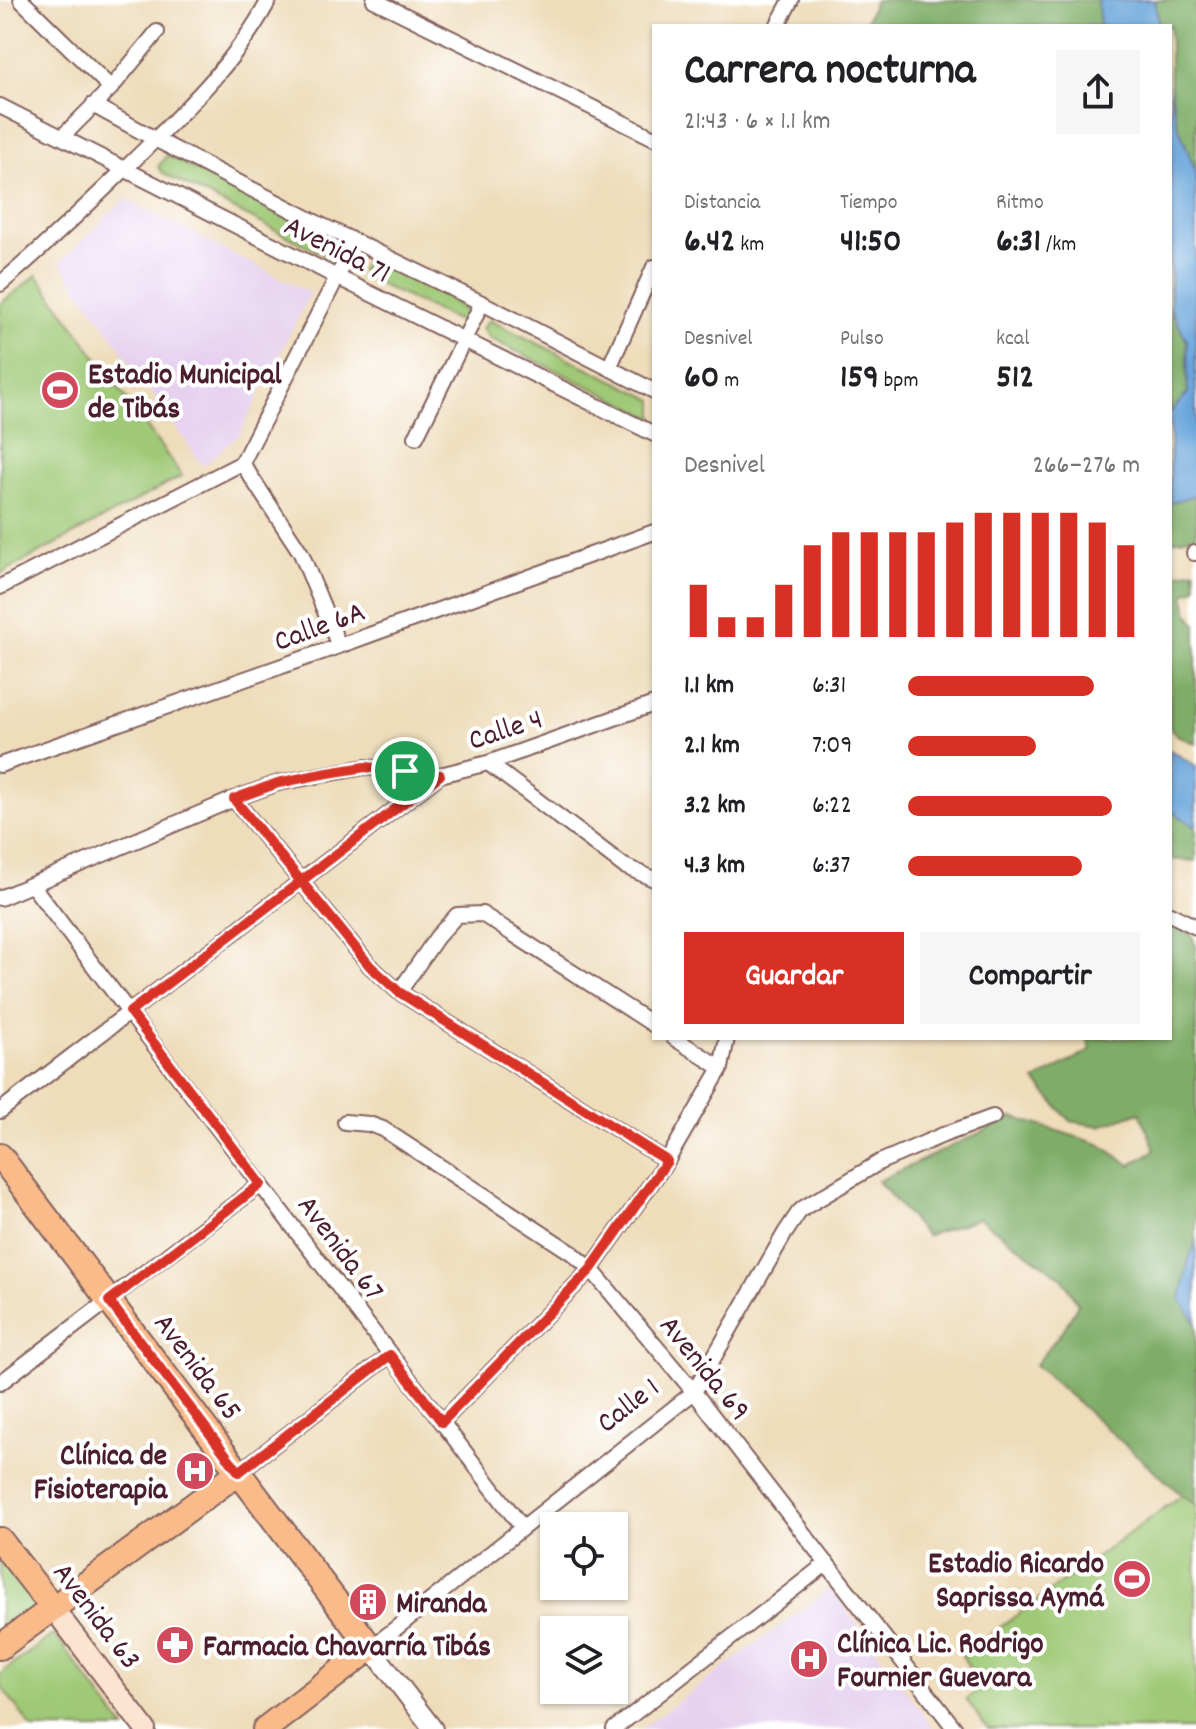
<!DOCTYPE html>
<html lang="es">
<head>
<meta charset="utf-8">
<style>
  body { margin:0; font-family:Dekko,sans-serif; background:#f6f6f6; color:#202124; height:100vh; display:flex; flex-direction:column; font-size:30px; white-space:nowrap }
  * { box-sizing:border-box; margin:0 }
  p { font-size:26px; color:#757577 }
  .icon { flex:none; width:44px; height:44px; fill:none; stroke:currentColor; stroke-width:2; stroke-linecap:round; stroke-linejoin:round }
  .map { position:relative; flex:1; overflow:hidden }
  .details { position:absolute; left:652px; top:24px; width:520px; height:1016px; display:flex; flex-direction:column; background:#fff; border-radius:0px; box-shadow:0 2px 6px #0004 }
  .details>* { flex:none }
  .buttons { position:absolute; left:540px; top:1512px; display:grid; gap:16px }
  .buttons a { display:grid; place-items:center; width:88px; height:88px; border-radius:0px; background:#fff; box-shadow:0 2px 6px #0004; font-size:40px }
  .pin { position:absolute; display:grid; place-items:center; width:68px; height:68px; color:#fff; margin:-34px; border:4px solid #fff; border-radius:50%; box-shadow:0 2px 8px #0007 }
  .round { display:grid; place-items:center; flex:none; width:84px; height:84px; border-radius:0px; background:#f6f6f6 }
  .summary { display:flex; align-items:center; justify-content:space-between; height:136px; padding:0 32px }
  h1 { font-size:44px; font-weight:700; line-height:60px }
  .figures { display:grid; grid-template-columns:repeat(3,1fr); gap:12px; height:136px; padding:8px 32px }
  .figures div { display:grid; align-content:center }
  .figures b { font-size:34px; font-weight:700 }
  .figures small { font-size:22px; font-weight:400 }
  .figures p { font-size:22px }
  .chart { height:224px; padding:16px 32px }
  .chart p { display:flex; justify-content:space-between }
  .chart svg { width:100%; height:144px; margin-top:8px; stroke:#d93025; stroke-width:6 }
  .action { display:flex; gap:16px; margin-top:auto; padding:16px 32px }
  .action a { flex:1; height:92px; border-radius:0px; background:#d93025; color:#fff; font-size:32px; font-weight:700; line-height:92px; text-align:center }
  .action a+a { background:#f6f6f6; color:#202124 }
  ul { padding:0 32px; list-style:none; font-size:26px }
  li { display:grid; grid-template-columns:128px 96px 1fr; align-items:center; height:60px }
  li i { height:20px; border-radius:10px; background:#d93025 }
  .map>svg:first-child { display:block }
</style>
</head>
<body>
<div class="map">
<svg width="1196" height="1729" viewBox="0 0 1196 1729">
  <rect width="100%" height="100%" fill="#fff"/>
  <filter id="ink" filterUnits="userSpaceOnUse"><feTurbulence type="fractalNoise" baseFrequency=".0125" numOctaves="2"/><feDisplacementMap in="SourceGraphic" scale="16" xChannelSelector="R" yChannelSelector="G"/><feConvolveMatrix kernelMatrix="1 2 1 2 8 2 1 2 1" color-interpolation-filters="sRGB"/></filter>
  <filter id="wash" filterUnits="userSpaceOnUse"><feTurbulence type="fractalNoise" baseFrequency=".006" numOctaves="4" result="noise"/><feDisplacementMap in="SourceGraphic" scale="32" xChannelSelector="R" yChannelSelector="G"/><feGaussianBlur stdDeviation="1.8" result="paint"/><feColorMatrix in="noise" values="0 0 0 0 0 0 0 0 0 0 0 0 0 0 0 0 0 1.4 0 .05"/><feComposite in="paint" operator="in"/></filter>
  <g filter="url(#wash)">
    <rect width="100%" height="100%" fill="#eedcba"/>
    <path fill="#e6d2f0" d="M125 199 310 293 240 434 203 466 60 262Z
      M831 1588 934 1729H641Z"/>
    <path fill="#9fc976" stroke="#747450" stroke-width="2" d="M167 155 333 240 337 244 335 254 328 257 164 174 158 167Z
      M366 260 377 262C400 273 453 295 468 314L463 320 458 321 370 280 363 275 361 269Z
      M37 275 182 476 0 574V304Z
      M489 320 654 400V418L489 338 482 328Z
      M1182 1495 1193 1503 1196 1502V1729H988L966 1699 981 1688 962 1655Z
      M0 1551 41 1606 0 1637Z
      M54 1634 125 1729H33L0 1685V1674Z"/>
    <path fill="#7fad67" stroke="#646649" stroke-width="2" d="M875 0H1098L1100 26H864Z
      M1155 0H1196V173L1177 123 1170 86V26H1159Z
      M1170 308 1187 341 1188 394 1170 413Z
      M1196 495V539L1190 537 1170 541V503Z
      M1195 570 1196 588 1184 594 1188 611 1196 625V744L1177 735 1170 728V575Z
      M1170 810 1196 827V861L1170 859Z
      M1170 923 1191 934 1196 946V1241L1188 1263 1194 1322 1196 1323V1502L1193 1503 1182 1495 1035 1365 1065 1327 1078 1304 1062 1278 979 1218 926 1236 878 1181 1013 1117 1099 1144 1131 1165 1155 1150 1140 1112 1100 1126 1070 1121 1035 1081 1091 1050 1087 1038H1170Z"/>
    <path fill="#69a5da" stroke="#5a6282" stroke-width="2" d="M1098 0H1155L1159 26H1100Z
      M1170 86 1177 123 1196 173V495L1170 503V413L1188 393 1187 341 1170 308Z
      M1170 750 1196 766V827L1170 810Z
      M1196 1241V1323L1181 1300 1188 1263Z"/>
  </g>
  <g filter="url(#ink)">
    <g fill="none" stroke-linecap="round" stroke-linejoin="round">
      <g stroke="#83615d" stroke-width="18">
        <path id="minor" d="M21 0 111 88
          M374 0 654 138
          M777 26 791 0
          M93 105 155 139 317 223 482 303 654 391
          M0 106 337 277 654 434
          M62 137 111 88 157 32
          M0 284C46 246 88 204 131 163 182 113 235 64 269 0
          M609 368 654 267
          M416 437 482 303
          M242 463 301 553 339 646
          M1194 553H1196
          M0 587 242 463 355 242
          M488 763 624 866 654 879
          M0 765 339 646 654 532
          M234 799 370 966 399 992 667 1161
          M32 885 522 1527
          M0 898 234 799 278 783 365 767 440 775
          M1170 914 1196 927
          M399 992 437 937 457 915 482 914 654 1025
          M674 1038 721 1068
          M0 1111 440 775 488 763 654 704
          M345 1122 369 1124 383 1129 572 1253 591 1269 694 1392 955 1729
          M0 1383 261 1184
          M442 1422 591 1269 667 1161 721 1068 727 1038
          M239 1472 390 1355
          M371 1648 694 1392 785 1233 799 1212 805 1207 880 1162 943 1135 993 1117
          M614 1729 827 1563"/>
      </g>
      <g stroke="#83615d" stroke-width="22">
        <path id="tertiary" d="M371 1648 433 1729"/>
      </g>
      <g stroke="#83615d" stroke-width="24">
        <path id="secondary" d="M53 1608 145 1729"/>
      </g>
      <g stroke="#83615d" stroke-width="28">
        <path id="primary" d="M0 1156 371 1648 265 1729
          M0 1540 53 1608
          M0 1647 239 1472"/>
      </g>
      <use href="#minor" stroke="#fff" stroke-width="14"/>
      <use href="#tertiary" stroke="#fff" stroke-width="18"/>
      <use href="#secondary" stroke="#fde4d1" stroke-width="20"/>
      <use href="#primary" stroke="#fabb8b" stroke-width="24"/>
    </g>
  </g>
  <g fill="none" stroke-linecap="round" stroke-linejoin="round" filter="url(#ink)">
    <g stroke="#fff" stroke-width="16">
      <path id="route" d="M405 771 440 775C336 854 233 933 130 1012L261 1184 109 1301 239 1472 390 1355 442 1422 591 1269 667 1161 399 992 370 966 234 799 278 783 322 774 365 767 405 771"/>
    </g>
    <use href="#route" stroke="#d93025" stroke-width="10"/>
  </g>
  <defs>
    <g id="stadium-disc" transform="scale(2)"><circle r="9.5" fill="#d1495b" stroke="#fff"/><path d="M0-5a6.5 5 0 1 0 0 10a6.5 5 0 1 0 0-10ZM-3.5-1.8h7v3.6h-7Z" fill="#fff"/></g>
    <g id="hospital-disc" transform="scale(2)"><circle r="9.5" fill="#d1495b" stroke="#fff"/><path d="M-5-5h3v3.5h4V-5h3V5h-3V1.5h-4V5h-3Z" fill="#fff"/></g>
    <g id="building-disc" transform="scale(2)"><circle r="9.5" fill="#d1495b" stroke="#fff"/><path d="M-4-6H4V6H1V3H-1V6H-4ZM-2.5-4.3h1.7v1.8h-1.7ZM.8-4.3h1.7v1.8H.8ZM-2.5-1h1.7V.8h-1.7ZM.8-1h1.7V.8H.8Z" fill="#fff"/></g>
    <g id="pharmacy-disc" transform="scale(2)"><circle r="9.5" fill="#d1495b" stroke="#fff"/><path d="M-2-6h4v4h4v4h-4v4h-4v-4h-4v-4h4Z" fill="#fff"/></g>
  </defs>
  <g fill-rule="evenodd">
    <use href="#stadium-disc" x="60" y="390"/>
    <use href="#hospital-disc" x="195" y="1471"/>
    <use href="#stadium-disc" x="1132" y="1579"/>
    <use href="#building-disc" x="368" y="1602"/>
    <use href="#pharmacy-disc" x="175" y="1645"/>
    <use href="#hospital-disc" x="809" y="1659"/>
  </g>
  <g text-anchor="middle" stroke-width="8" stroke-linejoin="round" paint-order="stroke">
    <g font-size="30" fill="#4a1f2b" stroke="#fff">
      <text transform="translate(338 248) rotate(27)" y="10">Avenida 71</text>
      <text transform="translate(319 625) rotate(-20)" y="10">Calle 6A</text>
      <text transform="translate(505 728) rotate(-18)" y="10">Calle 4</text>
      <text transform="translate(342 1247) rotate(53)" y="10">Avenida 67</text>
      <text transform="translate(199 1366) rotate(53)" y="10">Avenida 65</text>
      <text transform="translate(706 1367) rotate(51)" y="10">Avenida 69</text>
      <text transform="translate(627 1404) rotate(-38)" y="10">Calle 1</text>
      <text transform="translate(98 1615) rotate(53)" y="10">Avenida 63</text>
    </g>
    <g font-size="30" font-weight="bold" fill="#4a1f2b" stroke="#fff" text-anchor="start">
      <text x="88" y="383">Estadio Municipal<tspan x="88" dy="34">de Tibás</tspan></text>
      <text x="167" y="1464" text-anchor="end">Clínica de<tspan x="167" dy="34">Fisioterapia</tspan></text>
      <text x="1104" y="1572" text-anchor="end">Estadio Ricardo<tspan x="1104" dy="34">Saprissa Aymá</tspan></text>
      <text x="396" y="1612">Miranda</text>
      <text x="837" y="1652">Clínica Lic. Rodrigo<tspan x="837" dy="34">Fournier Guevara</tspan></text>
      <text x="203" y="1655">Farmacia Chavarría Tibás</text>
    </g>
  </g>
</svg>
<div class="buttons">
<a><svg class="icon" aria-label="locate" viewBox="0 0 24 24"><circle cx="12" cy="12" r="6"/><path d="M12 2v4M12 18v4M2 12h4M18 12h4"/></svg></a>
<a><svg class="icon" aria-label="layers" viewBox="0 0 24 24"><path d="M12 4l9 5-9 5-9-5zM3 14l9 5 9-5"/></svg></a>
</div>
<div class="pin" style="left:405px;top:771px;background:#1e9e55"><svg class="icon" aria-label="arrive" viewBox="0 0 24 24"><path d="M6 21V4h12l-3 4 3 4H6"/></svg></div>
<section class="details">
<div class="summary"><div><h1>Carrera nocturna</h1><p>21:43 · 6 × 1.1 km</p></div><a class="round"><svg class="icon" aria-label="share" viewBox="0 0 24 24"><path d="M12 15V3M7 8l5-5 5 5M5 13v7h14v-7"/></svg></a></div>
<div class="figures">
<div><p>Distancia</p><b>6.42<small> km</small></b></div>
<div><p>Tiempo</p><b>41:50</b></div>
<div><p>Ritmo</p><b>6:31<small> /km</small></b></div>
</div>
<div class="figures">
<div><p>Desnivel</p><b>60<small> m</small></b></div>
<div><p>Pulso</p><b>159<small> bpm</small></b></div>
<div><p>kcal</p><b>512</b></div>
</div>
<div class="chart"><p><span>Desnivel</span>266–276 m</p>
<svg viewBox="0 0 160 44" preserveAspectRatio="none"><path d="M5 44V28M15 44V38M25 44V38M35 44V28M45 44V16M55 44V12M65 44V12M75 44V12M85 44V12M95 44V9M105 44V6M115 44V6M125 44V6M135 44V6M145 44V9M155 44V16"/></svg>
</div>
<ul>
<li><b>1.1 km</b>6:31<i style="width:80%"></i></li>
<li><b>2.1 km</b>7:09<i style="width:55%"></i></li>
<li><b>3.2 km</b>6:22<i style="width:88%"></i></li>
<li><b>4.3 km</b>6:37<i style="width:75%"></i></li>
</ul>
<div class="action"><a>Guardar</a><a>Compartir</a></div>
</section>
</div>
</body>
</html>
